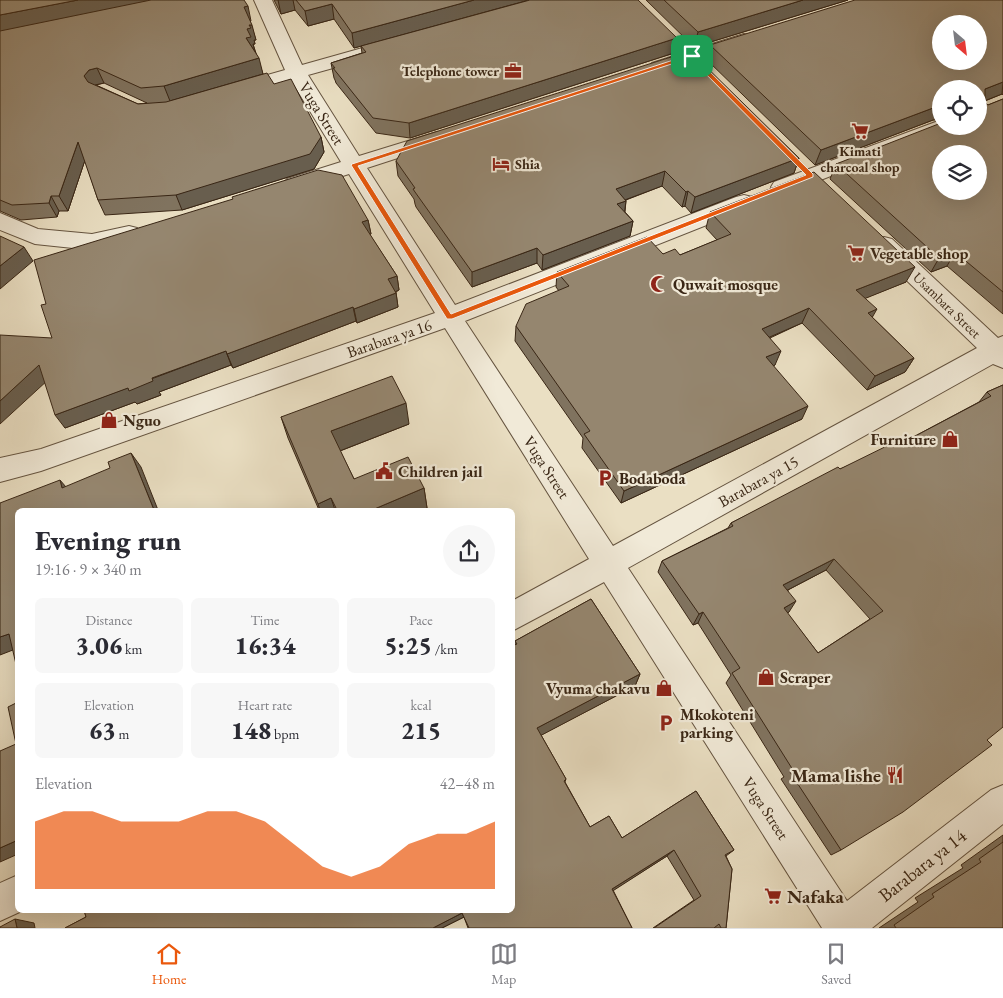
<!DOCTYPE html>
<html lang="en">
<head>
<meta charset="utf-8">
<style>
  body { margin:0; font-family:"EB Garamond",serif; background:#f7f7f7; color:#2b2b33; height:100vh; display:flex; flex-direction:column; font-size:19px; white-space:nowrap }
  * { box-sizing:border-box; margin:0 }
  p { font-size:16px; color:#7c7c81 }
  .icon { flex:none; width:28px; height:28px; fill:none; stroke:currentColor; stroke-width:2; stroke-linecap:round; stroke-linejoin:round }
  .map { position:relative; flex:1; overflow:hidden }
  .sheet { position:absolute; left:15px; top:508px; width:500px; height:405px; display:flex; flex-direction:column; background:#fff; border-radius:8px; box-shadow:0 5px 20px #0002 }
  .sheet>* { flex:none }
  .needle { width:32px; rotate:152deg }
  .buttons { position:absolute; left:932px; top:15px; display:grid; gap:10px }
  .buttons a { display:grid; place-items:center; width:55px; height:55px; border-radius:50%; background:#fff; box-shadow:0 5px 20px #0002; font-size:25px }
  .pin { position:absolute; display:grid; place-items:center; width:42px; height:42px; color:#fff; margin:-21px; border-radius:10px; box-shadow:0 2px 8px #0006 }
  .round { display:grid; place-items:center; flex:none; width:52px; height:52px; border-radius:26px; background:#f7f7f7 }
  .headline { display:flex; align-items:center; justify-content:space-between; height:85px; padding:0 20px }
  h1 { font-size:28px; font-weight:800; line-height:38px }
  .stats { display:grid; grid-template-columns:repeat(3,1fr); gap:8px; height:85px; padding:5px 20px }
  .stats div { display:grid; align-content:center; border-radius:8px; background:#f7f7f7; text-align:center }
  .stats b { font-size:25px; font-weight:800 }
  .stats small { font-size:14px; font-weight:400 }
  .stats p { font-size:14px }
  .chart { height:140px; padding:10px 20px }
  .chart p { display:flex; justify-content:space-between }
  .chart svg { width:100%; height:90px; margin-top:5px; fill:#ea580c; opacity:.7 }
  .tabs { display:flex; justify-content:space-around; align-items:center; height:70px; border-top:1px solid #e1e1e2; background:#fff; font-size:14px; color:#7c7c81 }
  .tabs a { display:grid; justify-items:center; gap:2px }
  .tabs .on { color:#ea580c }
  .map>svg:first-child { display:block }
</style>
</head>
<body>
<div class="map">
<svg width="1003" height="928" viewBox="0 0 1003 928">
  <rect width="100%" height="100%" fill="#eadfc3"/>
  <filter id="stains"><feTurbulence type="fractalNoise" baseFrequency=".004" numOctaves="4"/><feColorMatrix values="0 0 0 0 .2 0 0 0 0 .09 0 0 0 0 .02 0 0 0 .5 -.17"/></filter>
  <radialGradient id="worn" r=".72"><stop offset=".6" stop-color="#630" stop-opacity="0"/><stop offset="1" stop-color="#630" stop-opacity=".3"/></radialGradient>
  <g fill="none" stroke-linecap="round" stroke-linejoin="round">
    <g stroke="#655440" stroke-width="2">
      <path id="minor" d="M254 0H272L302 65 398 38 405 40 407 44 405 48 308 75 359 156 437 132 444 133 447 138 444 143 367 168 455 305 736 197 744 195 752 197 755 202 752 207 465 321 613 546 977 348 876 251 873 245 876 239 884 237 892 239 998 338 1003 336V368L993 364 628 568 847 901 991 790 1003 785V824L872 928H822L604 582 512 631V601L589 559 445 328 41 471 0 482V458L41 449 435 313 349 174 295 191 287 189 284 184 287 179 341 162 291 80 235 96 228 94 225 90 228 86 285 70Z
        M744 34 751 36 753 40 751 44 659 73 652 71 649 67 652 63Z
        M941 120V126H951L948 130 790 192 782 194 774 192 771 187 774 182Z
        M0 213 38 229 92 234 129 226 137 228 140 234 137 240 92 250 35 244 0 230Z
        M18 875V910H24L0 921V883Z"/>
    </g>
    <use href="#minor" fill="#f1ead8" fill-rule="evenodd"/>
  </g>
  <path fill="#80735f" stroke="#392615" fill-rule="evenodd" d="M0 0 251 21H250L256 40H254L255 44H253L263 74 274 84 321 137 324 152 314 169 182 210 105 215 98 200 85 160 68 211H59L57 217 21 220 0 211ZM104 83 147 103 138 104 96 85Z
    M274 0H529L354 48 334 19 308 26 295 10 281 14Z
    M646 0H848L694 47Z
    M1003 0V95L1002 94 985 101V103L988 105 1003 99V314L947 266 931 272 830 179 836 164 979 126 941 89V119L933 120 815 165 707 60 710 45Z
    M361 46 674 53 410 138 376 133 336 83 335 80 334 78 331 63 362 53Z
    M799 158 794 173 691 213 685 206 682 207 662 186 626 200 625 212 633 221 630 236 542 270 537 263 472 287 416 207 415 204 414 199 398 176 396 161Z
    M710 212 906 282 865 298 872 317 914 358 905 372 867 390 802 323 770 338 775 365 773 366 802 419 621 503 582 448 583 438 515 341 516 326 559 291 556 287 557 272 663 254 680 255 717 240 706 228Z
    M368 220 371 234 370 235 397 276 399 290 396 292 398 307 357 323 356 321 233 368 231 365 159 392 161 395 137 404 135 402 65 428 45 383 52 338Z
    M1003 385 841 850 831 855 781 779 784 777 726 683 731 675 698 623 693 625 658 572 662 561 728 528 731 523 840 469 902 443 979 402 987 392ZM826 570 870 619 818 653 787 613 789 612 788 590Z
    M281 417 409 424 340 451 354 479 424 488 427 508 422 510H319L288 438Z
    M591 599 640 674 635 686 541 735 566 779 565 782 590 827 609 816 622 838 696 791 734 850 726 856 732 869 726 928H653L694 900 667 856 613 890 632 928H468L464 917 442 928H65L86 917 84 910H512V646L515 645V641Z
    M1003 835V928H879L918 902 915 898 963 868 961 865Z"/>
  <path fill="#685e4e" stroke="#392615" d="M78 0H159L0 32V15Z
    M278 0H293L295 10 281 14Z
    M474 0H529L354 48 352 33Z
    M803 0H848L694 47 698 32Z
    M332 4 334 19 308 26 305 11Z
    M248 6 251 21 247 22 244 7Z
    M249 25H252L256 40H254L255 44H253L255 52 246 38 247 29Z
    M677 38 674 53 410 138 409 123Z
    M259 58 263 74 170 101 164 86Z
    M97 68 104 83 95 85 91 91 84 76 89 70Z
    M1003 82 1002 94 979 103 985 89Z
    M941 105V119L933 120 815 165 821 150Z
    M321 137 324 152 314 169 182 210 176 195Z
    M78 142 86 157 68 211 59 196Z
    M799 158 794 173 691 213 695 197Z
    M665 171 662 186 614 204 616 189Z
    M688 191 685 206 682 207 686 192Z
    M51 196 59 211 57 217 49 203Z
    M626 201 624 216 617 204Z
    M368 220 371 234 364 237 362 222Z
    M633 221 630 236 542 270 543 255Z
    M24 247 33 261 0 289V266Z
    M537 248V263L472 287V272Z
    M955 252 947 266 931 272 939 258Z
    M915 267 906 282 849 305 856 290Z
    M397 276 399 290 390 294 388 279Z
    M396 293 398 307 357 323 354 309Z
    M353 307 356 321 233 368 227 354Z
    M809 308 802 323 756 343 762 329Z
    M877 309 869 323 868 313Z
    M226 351 231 365 159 392 161 395 137 404 135 402 65 428 55 415Z
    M781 351 775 365 760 372 766 357Z
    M914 358 905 372 867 390 875 376Z
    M39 365 49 379 0 424V401Z
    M406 403 409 424 337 452 331 431Z
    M808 406 802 419 621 503 624 491Z
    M131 453 141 467 158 510H154Z
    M60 480 72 494 62 488Z
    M424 488 427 508 422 510H372Z
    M331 498 335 510H320L318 504Z
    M834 559 826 570 776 596 783 585Z
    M796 601 789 612 777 619 784 608Z
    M703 612 698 623 693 625 699 614Z
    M9 634 18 648 0 655V637Z
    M640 674 635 686 536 738 537 728Z
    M18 840V854L0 862V848Z
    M674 850 667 856 608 894 612 889Z
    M462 913 464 917 442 928H433Z
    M15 919 34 923 35 928H17Z"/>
  <path fill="#95866f" stroke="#392615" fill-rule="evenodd" d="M0 0H78L0 15Z
    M151 0H244L248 6 244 7 252 25H249L251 28 247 29 251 37 246 38 259 58 164 86 141 88 97 68 89 70 84 76 88 82 138 104 166 102 267 73 274 84 291 79 321 137 310 154 176 195 98 200 78 142 59 196H51L49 203 12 205 0 200V31Z
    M296 0H474L352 33 332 4 305 11Z
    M530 0H638L677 38 409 123 373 118 333 68H335L331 63 366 52 361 46Z
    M664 0H803L698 32Z
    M855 0H1003V82L985 89V103L988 105 1003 99V292L955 252 939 258 836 164 941 123V126H979V89H941V105L821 150 710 45ZM941 24H979V61H941ZM941 154H979V191H941Z
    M690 51 799 158 695 197 688 191 686 192 665 171 616 189 626 201 617 204 633 221 543 255 537 248 472 272 415 192 413 189 415 188 396 161 407 141Z
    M318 170 342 175 368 220 362 222 397 276 388 279 396 293 354 309 353 307 227 354 226 351 152 378 153 381 129 391 128 388 55 415 39 365 0 401V335L52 338 41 305 46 304 34 260 233 199 232 197Z
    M814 172 915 267 856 290 877 309 868 313 914 358 875 376 809 308 762 329 781 351 766 357 808 406 624 491 584 434 590 431 516 326 526 304 569 286 557 272 647 237 663 254 675 249 680 255 731 234 710 212Z
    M0 236 24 247 0 266Z
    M392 376 406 403 331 431 354 479 408 457 424 488 372 510H337L331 498 318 504 281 417Z
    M1003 385V727L987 740 992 745 903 812 841 850 790 772 793 770 732 673 740 668 703 612 699 614 662 561 733 526 731 523 838 467 840 469 899 440 902 443 991 396 987 392ZM834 559 883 611 818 653 784 608 796 601 783 585Z
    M131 453 154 510H18V673L9 634 0 637V503L60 480 62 488 110 468 108 462Z
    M591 599 640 674 537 728 566 779 564 781 590 827 609 816 622 838 696 791 734 850 725 855 732 869 726 928H721L719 924 714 928H654L701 896 674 850 612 889 632 928H469L462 913 433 928H65L86 917 84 910H512V646L517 644 515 641Z
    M18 702V840L0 848V751L16 744 8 707Z
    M1003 842V928H896L894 925 934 897 932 894 981 862 979 859Z
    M15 919 17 928H0V927Z"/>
  <path fill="#ea580c" stroke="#fff" fill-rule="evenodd" d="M692 54 813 174V177L452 319H447L351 165 352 164ZM690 58 806 175 451 314 358 166Z"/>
  <defs>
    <g id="office-bare" transform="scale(1.35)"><path d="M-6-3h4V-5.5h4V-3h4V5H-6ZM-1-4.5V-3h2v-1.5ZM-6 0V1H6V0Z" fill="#8f2418" stroke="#f1ead8" stroke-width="2.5" paint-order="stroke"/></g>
    <g id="supermarket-bare" transform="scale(1.35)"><path d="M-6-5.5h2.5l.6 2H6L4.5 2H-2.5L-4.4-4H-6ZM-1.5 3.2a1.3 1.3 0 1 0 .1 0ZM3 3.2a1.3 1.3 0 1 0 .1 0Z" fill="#8f2418" stroke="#f1ead8" stroke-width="2.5" paint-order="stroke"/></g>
    <g id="hotel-bare" transform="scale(1.35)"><path d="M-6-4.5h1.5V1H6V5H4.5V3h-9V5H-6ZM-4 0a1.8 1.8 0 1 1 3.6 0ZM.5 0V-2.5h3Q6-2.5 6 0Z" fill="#8f2418" stroke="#f1ead8" stroke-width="2.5" paint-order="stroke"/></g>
    <g id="mosque-bare" transform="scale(1.35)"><path d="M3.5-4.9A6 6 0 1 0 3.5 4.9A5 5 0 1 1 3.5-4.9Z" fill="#8f2418" stroke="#f1ead8" stroke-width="2.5" paint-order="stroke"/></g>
    <g id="shop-bare" transform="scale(1.35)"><path d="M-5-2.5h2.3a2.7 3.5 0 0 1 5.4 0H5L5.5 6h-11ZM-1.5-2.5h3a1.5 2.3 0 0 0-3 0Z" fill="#8f2418" stroke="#f1ead8" stroke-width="2.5" paint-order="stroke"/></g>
    <g id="civic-bare" transform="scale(1.35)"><path d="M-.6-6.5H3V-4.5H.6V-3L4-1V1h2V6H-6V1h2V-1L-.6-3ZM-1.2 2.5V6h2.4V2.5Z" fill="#8f2418" stroke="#f1ead8" stroke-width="2.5" paint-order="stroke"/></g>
    <g id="parking-bare" transform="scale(1.35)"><path d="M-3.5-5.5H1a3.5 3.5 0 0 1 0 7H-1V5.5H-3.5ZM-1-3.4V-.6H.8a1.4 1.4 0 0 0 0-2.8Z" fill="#8f2418" stroke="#f1ead8" stroke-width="2.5" paint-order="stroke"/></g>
    <g id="restaurant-bare" transform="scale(1.35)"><path d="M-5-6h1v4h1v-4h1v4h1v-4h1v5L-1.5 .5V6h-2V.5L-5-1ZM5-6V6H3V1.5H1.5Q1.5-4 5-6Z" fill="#8f2418" stroke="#f1ead8" stroke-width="2.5" paint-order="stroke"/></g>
  </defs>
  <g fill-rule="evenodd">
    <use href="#office-bare" x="513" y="71"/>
    <use href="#supermarket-bare" x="860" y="131"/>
    <use href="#hotel-bare" x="501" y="164"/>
    <use href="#supermarket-bare" x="856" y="253"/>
    <use href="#mosque-bare" x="659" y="284"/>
    <use href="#shop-bare" x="109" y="420"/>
    <use href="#shop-bare" x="950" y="439"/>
    <use href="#civic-bare" x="384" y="471"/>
    <use href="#parking-bare" x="605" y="478"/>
    <use href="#shop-bare" x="766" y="677"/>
    <use href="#shop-bare" x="664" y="688"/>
    <use href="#parking-bare" x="666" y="723"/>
    <use href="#restaurant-bare" x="895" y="775"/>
    <use href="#supermarket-bare" x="773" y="896"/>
  </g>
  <g text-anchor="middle" stroke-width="4.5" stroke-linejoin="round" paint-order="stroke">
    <g font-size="14" font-weight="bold" fill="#392615" stroke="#f1ead8" text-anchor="end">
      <text x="499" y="76">Telephone tower</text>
      <text x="860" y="156" text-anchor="middle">Kimati<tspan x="860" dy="16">charcoal shop</tspan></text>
      <text x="515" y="169" text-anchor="start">Shia</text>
    </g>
    <g font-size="14" fill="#392615" stroke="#f1ead8">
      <text transform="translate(947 305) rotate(44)" y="5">Usambara Street</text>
    </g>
    <g font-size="16" fill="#392615" stroke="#f1ead8">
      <text transform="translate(322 113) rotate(58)" y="6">Vuga Street</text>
      <text transform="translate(389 338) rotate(-19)" y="6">Barabara ya 16</text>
      <text transform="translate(547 467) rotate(57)" y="6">Vuga Street</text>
      <text transform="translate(758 481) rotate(-29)" y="6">Barabara ya 15</text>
      <text transform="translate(766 808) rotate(57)" y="6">Vuga Street</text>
    </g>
    <g font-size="16" font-weight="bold" fill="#392615" stroke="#f1ead8" text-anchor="start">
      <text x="870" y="259">Vegetable shop</text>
      <text x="673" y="290">Quwait mosque</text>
      <text x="123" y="426">Nguo</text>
      <text x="936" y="445" text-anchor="end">Furniture</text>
      <text x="398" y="477">Children jail</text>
      <text x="619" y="484">Bodaboda</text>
      <text x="780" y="683">Scraper</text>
      <text x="650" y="694" text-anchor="end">Vyuma chakavu</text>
      <text x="680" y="720">Mkokoteni<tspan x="680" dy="18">parking</tspan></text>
    </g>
    <g font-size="19" font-weight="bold" fill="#392615" stroke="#f1ead8" text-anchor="end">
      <text x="881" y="782">Mama lishe</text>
      <text x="787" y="903" text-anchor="start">Nafaka</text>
    </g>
    <g font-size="19" fill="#392615" stroke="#f1ead8">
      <text transform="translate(922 865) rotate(-38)" y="7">Barabara ya 14</text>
    </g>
  </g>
  <rect width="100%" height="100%" filter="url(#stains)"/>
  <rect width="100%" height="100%" fill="url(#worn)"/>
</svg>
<div class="buttons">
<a><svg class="needle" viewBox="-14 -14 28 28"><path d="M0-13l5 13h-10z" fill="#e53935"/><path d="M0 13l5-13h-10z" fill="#7c7c81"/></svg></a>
<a><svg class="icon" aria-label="locate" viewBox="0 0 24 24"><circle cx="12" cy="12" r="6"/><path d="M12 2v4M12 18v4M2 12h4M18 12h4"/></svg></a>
<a><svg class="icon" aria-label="layers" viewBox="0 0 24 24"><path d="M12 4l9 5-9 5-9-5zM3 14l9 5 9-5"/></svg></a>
</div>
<div class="pin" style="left:692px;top:56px;background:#1e9e55"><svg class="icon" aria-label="arrive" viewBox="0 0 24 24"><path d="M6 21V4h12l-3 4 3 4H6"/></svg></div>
<section class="sheet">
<div class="headline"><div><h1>Evening run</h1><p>19:16 · 9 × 340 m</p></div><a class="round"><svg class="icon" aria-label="share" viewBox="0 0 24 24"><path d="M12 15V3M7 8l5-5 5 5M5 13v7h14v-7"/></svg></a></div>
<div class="stats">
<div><p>Distance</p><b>3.06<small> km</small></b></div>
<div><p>Time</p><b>16:34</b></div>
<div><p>Pace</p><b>5:25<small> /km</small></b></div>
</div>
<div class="stats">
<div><p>Elevation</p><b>63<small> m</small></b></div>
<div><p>Heart rate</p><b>148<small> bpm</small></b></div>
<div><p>kcal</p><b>215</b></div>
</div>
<div class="chart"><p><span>Elevation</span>42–48 m</p>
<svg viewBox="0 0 160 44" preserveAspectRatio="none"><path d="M0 44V11L10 6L20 6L30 11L40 11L50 11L60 6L70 6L80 11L90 22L100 33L110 38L120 33L130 22L140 17L150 17L160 11V44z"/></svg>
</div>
</section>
</div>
<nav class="tabs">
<a class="on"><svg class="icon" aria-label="home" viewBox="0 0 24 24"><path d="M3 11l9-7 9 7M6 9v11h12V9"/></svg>Home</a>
<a><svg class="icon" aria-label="map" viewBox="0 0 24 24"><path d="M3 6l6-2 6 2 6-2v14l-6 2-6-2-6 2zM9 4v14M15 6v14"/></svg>Map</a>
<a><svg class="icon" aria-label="saved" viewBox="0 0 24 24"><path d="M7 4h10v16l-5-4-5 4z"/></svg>Saved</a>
</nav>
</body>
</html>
